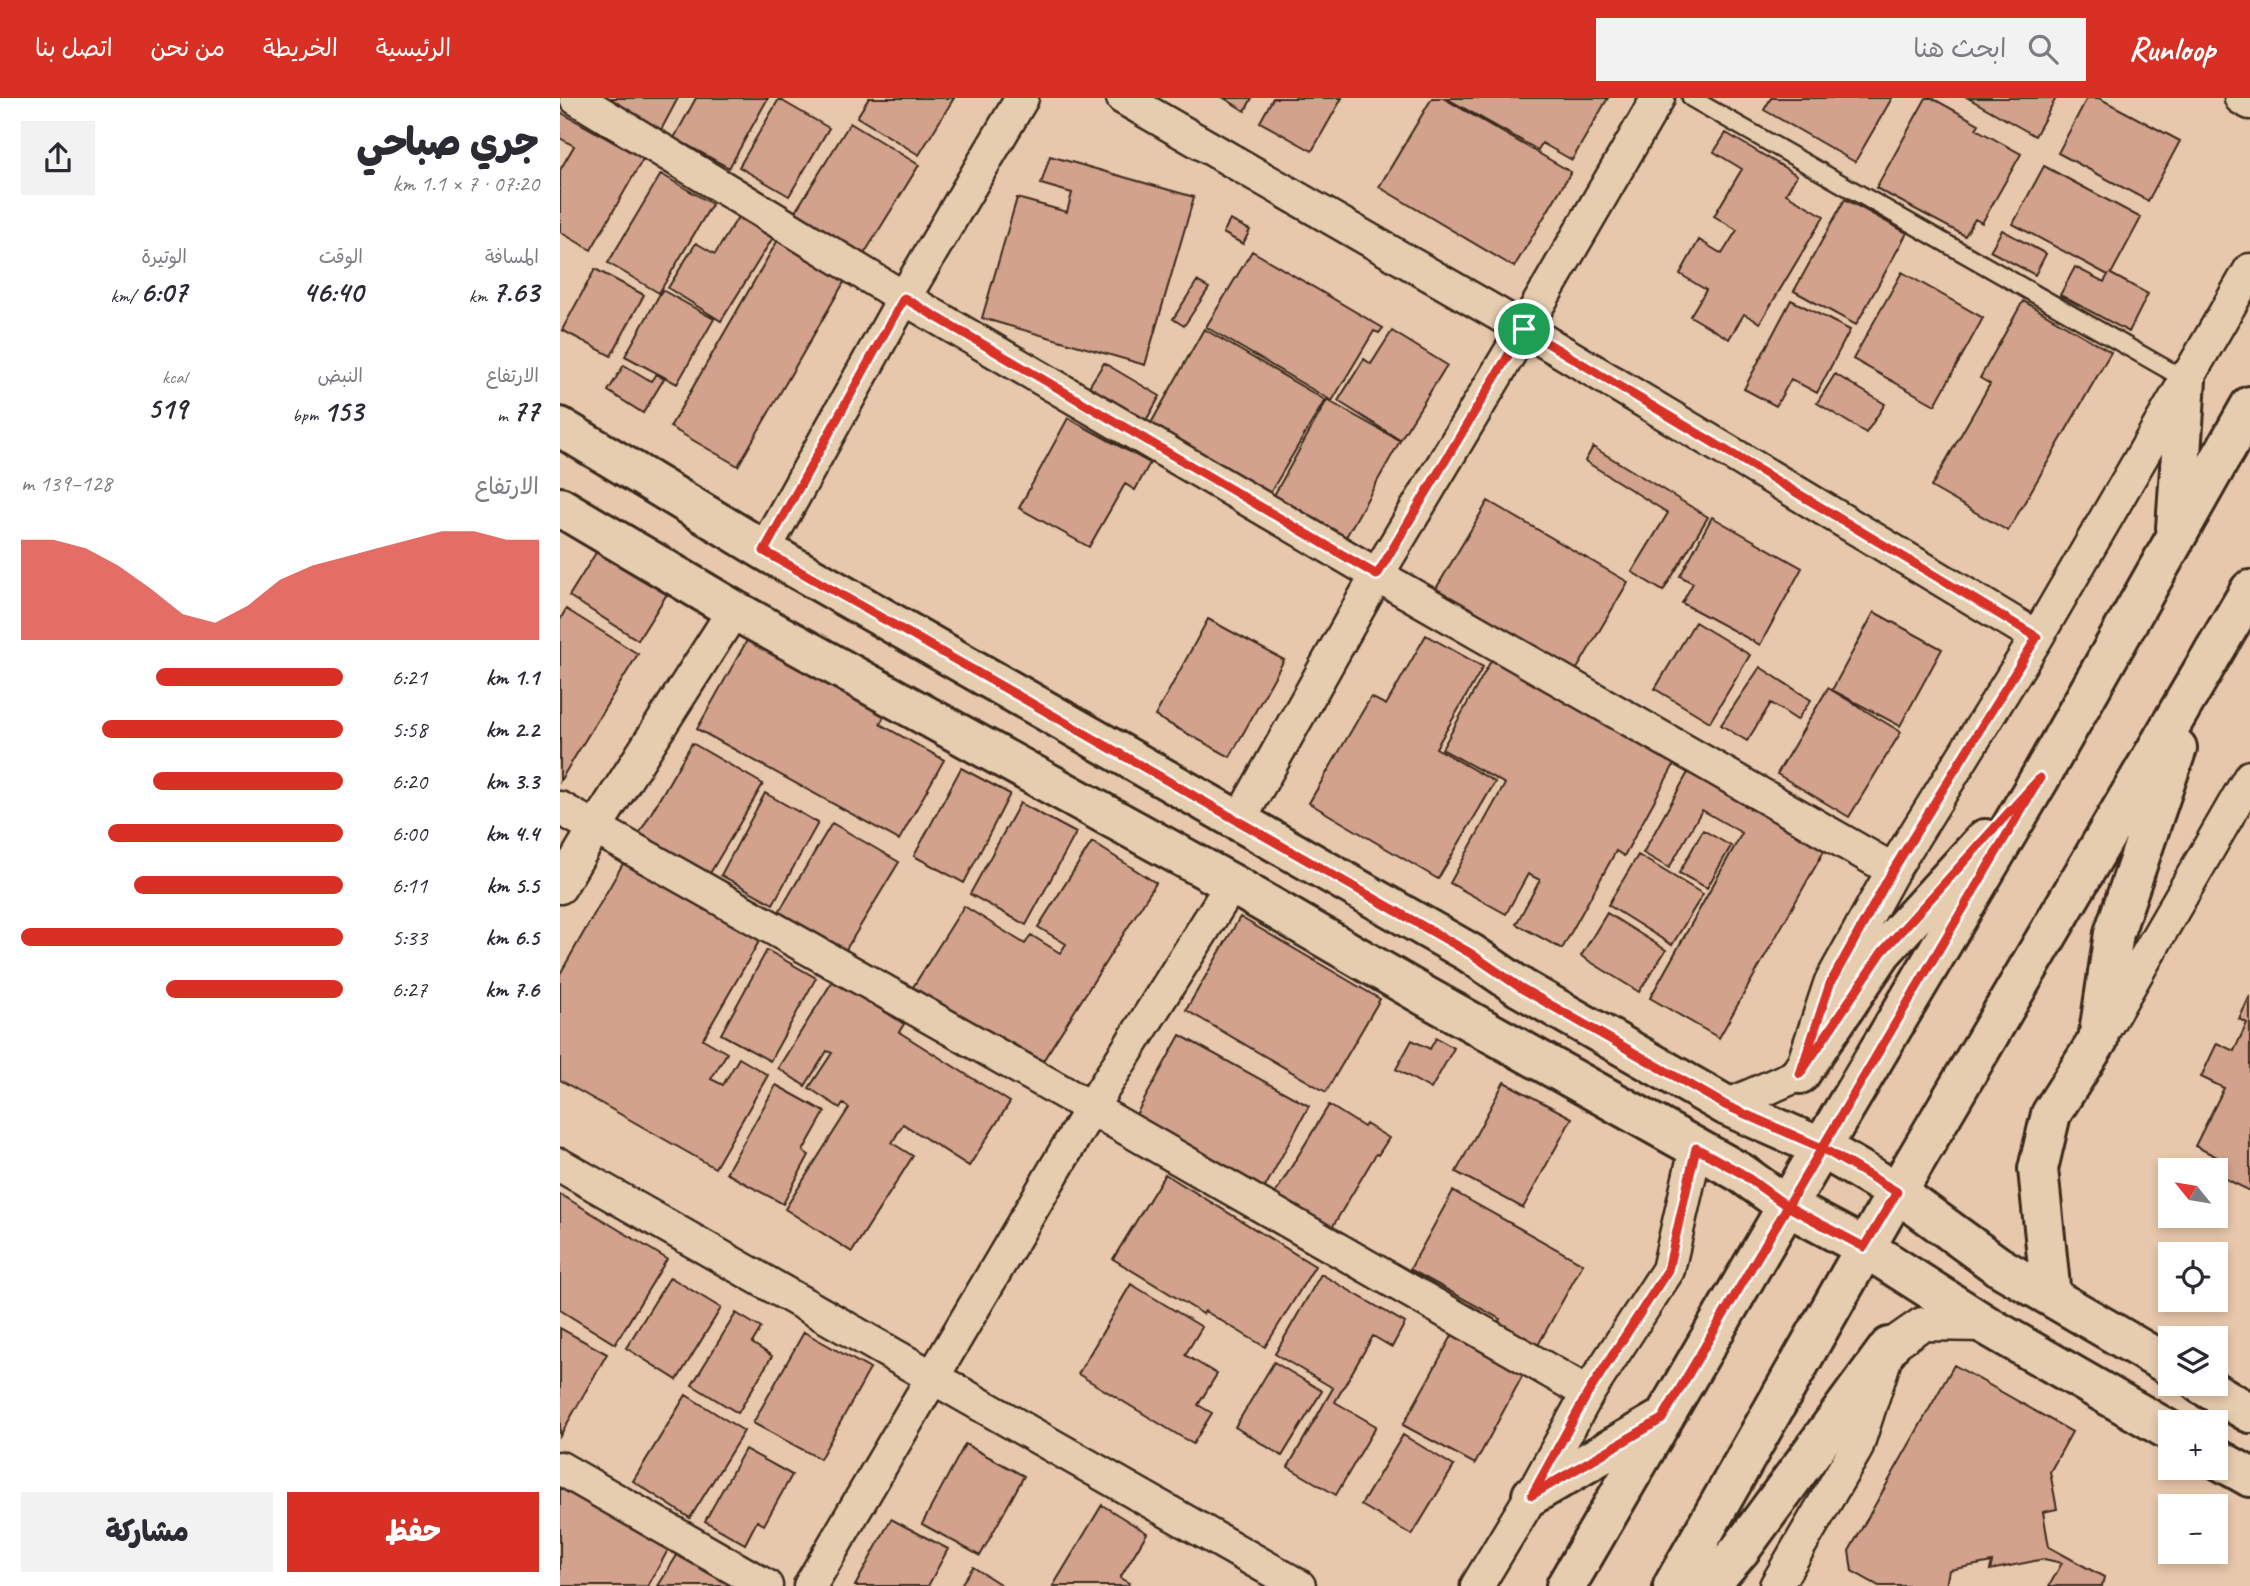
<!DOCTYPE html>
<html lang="ar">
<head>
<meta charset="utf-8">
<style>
  body { margin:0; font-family:Caveat,"Playpen Sans Arabic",sans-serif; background:#f2f2f3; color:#2b2b33; direction:rtl; height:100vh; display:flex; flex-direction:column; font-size:26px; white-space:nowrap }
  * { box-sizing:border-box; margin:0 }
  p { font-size:23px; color:#7c7c81 }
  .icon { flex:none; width:38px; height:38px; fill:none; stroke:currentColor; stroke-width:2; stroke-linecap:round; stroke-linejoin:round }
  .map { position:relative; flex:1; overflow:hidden; direction:ltr }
  .details { display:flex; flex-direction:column; background:#fff; width:560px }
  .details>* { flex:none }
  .needle { width:46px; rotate:300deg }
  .controls { position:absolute; left:1598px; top:1060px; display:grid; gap:14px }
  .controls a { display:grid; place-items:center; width:70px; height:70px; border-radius:0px; background:#fff; box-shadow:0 4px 10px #0003; font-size:35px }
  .pin { position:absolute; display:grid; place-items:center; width:60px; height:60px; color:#fff; margin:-30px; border:4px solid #fff; border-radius:50%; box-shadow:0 2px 7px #0007 }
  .round { display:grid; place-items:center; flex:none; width:74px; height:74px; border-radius:0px; background:#f2f2f3 }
  .summary { display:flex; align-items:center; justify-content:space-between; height:119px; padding:0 21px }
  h1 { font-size:38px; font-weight:800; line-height:52px }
  .metrics { display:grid; grid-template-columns:repeat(3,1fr); gap:10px; height:119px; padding:7px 21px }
  .metrics div { display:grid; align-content:center }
  .metrics b { font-size:30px; font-weight:800 }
  .metrics small { font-size:19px; font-weight:400 }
  .metrics p { font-size:19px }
  .chart { height:196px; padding:14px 21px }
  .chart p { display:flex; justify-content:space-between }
  .chart svg { width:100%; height:126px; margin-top:7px; fill:#d93025; opacity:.7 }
  .primary-button { display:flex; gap:14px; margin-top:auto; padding:14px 21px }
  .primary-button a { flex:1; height:80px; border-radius:0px; background:#d93025; color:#fff; font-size:28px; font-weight:800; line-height:80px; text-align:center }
  .primary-button a+a { background:#f2f2f3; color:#2b2b33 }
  ul { padding:0 21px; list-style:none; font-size:23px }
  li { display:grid; grid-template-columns:112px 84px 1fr; align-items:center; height:52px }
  li i { height:18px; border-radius:9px; background:#d93025 }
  header { display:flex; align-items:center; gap:42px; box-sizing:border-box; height:98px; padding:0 35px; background:#d93025; color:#fff }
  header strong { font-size:33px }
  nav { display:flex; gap:38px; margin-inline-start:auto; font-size:24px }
  .search { width:490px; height:63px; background:#f2f2f3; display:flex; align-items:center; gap:18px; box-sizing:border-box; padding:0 24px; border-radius:0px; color:#7c7c81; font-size:26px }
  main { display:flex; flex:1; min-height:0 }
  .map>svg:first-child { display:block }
</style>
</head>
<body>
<header>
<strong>Runloop</strong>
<div class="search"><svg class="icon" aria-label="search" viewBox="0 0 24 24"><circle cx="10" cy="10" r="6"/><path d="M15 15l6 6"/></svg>ابحث هنا</div>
<nav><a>الرئيسية</a><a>الخريطة</a><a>من نحن</a><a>اتصل بنا</a></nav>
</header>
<main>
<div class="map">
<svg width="1690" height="1488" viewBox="0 0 1690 1488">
  <rect width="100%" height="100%" fill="#e8c8ac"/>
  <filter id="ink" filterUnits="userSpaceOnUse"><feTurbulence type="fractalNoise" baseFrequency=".0143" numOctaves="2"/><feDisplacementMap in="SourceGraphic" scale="14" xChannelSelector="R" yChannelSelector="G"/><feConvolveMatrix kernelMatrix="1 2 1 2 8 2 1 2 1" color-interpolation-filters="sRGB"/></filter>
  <g filter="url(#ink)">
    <path fill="#d2a28d" stroke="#3b2a1e" stroke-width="2" d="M47 0H118L100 34 45 4Z
      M136 0H208L169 70 114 40Z
      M309 0H394L359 57 297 19Z
      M664 0H692L685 13Z
      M713 0H782L752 53 700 24Z
      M872 0H883L1011 74 954 169 819 89Z
      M886 0H1048L1012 62 982 45 978 52Z
      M1211 0H1332L1295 64 1204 12Z
      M1366 0H1372L1419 26 1416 31 1461 56 1422 125 1415 121 1405 138 1316 90Z
      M1408 0H1496L1475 38Z
      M1527 0H1539L1620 43 1588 103 1498 55Z
      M219 1 269 30 229 98 179 69Z
      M0 14 83 61 31 152 0 134V72L14 48 0 40Z
      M290 25 359 67 301 161 232 119Z
      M1166 35 1237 77 1226 96 1264 118 1200 225 1184 216 1169 241 1130 218 1146 192 1120 176 1139 142 1162 156 1177 132 1154 118 1182 71 1154 54Z
      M490 58 634 99 585 267 422 220 457 100 507 114 512 95 481 86Z
      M1484 68 1581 120 1551 176 1588 196 1569 234 1500 197 1515 169 1544 184 1548 177 1453 126Z
      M101 76 152 106 99 195 48 165Z
      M1285 101 1347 135 1296 227 1234 193Z
      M180 116 214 138 161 223 108 190 136 145 155 156Z
      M670 122 690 132 683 146 663 135Z
      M1442 132 1486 156 1475 177 1430 153Z
      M219 140 287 179 178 368 110 329Z
      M692 153 823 230 819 235 814 233 772 303 646 229Z
      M35 171 84 197 51 258 2 232Z
      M1342 174 1423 220 1375 307 1293 261Z
      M637 183 649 190 624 228 613 221Z
      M102 192 154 221 117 286 65 258Z
      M1231 202 1290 232 1257 295 1231 281 1216 308 1184 291Z
      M1463 203 1551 254 1448 433 1371 389 1430 286 1420 280Z
      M644 231 765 302 709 397 590 327Z
      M832 233 887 267 840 342 778 303 804 261 811 266Z
      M544 265 600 298 585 324 528 290Z
      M64 267 91 283 96 276 104 281 83 315 48 293Z
      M1275 276 1325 306 1306 335 1257 305Z
      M767 302 840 343 786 439 713 399Z
      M508 320 590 365 575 392 565 386 529 449 459 410Z
      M1033 349 1148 419 1103 493 1072 474 1108 415 1025 363Z
      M928 403 1068 484 1014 576 874 494Z
      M1152 419 1242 470 1200 547 1122 505 1133 485 1120 478Z
      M37 453 107 496 78 542 9 498Z
      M6 511 78 556 0 683V522Z
      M1314 514 1382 551 1340 628 1272 592Z
      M648 521 724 562 670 659 595 618Z
      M1135 524 1190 557 1150 624 1095 591Z
      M190 537 327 613 320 626 384 662 339 742 137 631Z
      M866 537 923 569 876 650 935 684 878 781 749 705 811 599 826 607Z
      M933 559 997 595 995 597 1116 663 1064 758 1056 753 1002 851 956 826 980 782 968 776 946 816 890 785 945 686 882 651Z
      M1200 569 1251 602 1237 622 1211 605 1187 643 1161 627Z
      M1268 590 1341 634 1289 719 1217 676Z
      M132 645 203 686 149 777 79 736Z
      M1131 669 1268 746 1159 940 1090 900 1182 735 1142 712 1109 770 1083 755Z
      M401 670 450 696 404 785 354 758Z
      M205 695 258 725 213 806 161 777Z
      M460 705 516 735 466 827 410 796Z
      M272 725 339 764 282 858 216 819Z
      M1143 732 1171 748 1147 790 1119 775Z
      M532 744 596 785 479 969 353 889 404 808 465 846 471 837 500 855 506 846 478 829Z
      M1078 757 1143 796 1112 847 1048 807Z
      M65 762 201 840 143 941 167 955 151 981 163 987 179 960 208 977 155 1070 0 982V876Z
      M1047 815 1106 852 1079 894 1021 858Z
      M680 819 820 901 766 994 626 912Z
      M207 852 256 880 210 963 161 936Z
      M274 881 344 926 339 934 450 1004 409 1068 343 1026 332 1045 353 1058 292 1154 225 1111 289 1010 283 1006 280 1010 249 990 272 955 267 953 245 988 218 970Z
      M1690 898V1093L1660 1078 1667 1064 1635 1048 1664 990 1641 979 1657 945 1674 953 1687 925 1679 921Z
      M620 937 749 1008 703 1093 573 1022Z
      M876 940 894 950 871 991 836 971 852 942 870 951Z
      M944 984 1012 1020 963 1110 896 1074Z
      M216 987 265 1014 243 1053 249 1057 223 1106 166 1075Z
      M769 1007 804 1029 806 1026 829 1040 818 1057 816 1056 770 1133 713 1099Z
      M605 1076 755 1168 705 1249 645 1213 643 1216 553 1161Z
      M893 1093 1023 1166 972 1258 933 1236 940 1221 850 1171Z
      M0 1096 107 1161 55 1246 0 1212Z
      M761 1176 845 1225 832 1249 813 1238 775 1304 816 1328 776 1397 728 1369 773 1290 715 1256Z
      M110 1179 161 1210 117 1282 66 1250Z
      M571 1186 642 1229 625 1257 657 1276 638 1307 652 1315 633 1346 518 1276Z
      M176 1215 201 1230 192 1245 212 1258 178 1315 132 1287Z
      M0 1230 47 1256 0 1338Z
      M244 1234 310 1271 260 1361 193 1325Z
      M893 1236 964 1275 915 1366 843 1327Z
      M714 1264 762 1293 722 1358 675 1329Z
      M1394 1267 1512 1334 1490 1374 1497 1411 1483 1414 1489 1449 1544 1479 1542 1488H1489L1502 1465 1484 1461 1430 1472 1432 1464 1389 1472 1386 1488H1319L1292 1473 1289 1453Z
      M126 1297 184 1333 130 1420 73 1383Z
      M843 1337 894 1368 852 1437 801 1407Z
      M405 1346 464 1378 420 1458 362 1426Z
      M185 1351 232 1377 204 1427 197 1423 185 1446 145 1423Z
      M0 1378 113 1443 88 1488H0Z
      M542 1407 587 1435 560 1480 569 1485 567 1488H493Z
      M331 1421 388 1451 368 1488H295Z
      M119 1454 175 1488H98Z
      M413 1469 443 1488H400Z"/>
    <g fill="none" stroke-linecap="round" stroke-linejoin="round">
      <g stroke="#3b2a1e" stroke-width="21">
        <path id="lane" d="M1131 0 1626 282"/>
      </g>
      <g stroke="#3b2a1e" stroke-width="37">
        <path id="street" d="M16 0 344 200 817 477 1333 772
          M563 0 964 231 1477 539
          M1681 0 1690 5
          M204 452 344 200 462 0
          M0 710 531 1010 1028 1295
          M679 723 817 477 964 231 1098 0
          M0 789 35 730 174 512
          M1542 935 1690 679
          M1167 1008 1240 976 1270 886 1333 772 1477 539 1690 172
          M0 1067 739 1488
          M0 1370 206 1488
          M250 1488 531 1010 672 786
          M917 1488 972 1397 1028 1295 1108 1172 1136 1050
          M1216 1488 1296 1351 1329 1249 1362 1226 1426 1227"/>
      </g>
      <g stroke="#3b2a1e" stroke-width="44">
        <path id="secondary" d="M0 329 204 452 910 855 961 890 1167 1008 1262 1050 1337 1094 1438 1168 1610 1268
          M0 409 174 512 672 786 865 898 1181 1075 1227 1108 1304 1149 1426 1227 1610 1333
          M1616 430 1626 282
          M1240 976 1322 854 1425 741
          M1491 1198 1478 1071 1491 1016 1538 942 1554 835 1617 650
          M1641 1286 1690 1315
          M1656 1360 1690 1379
          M972 1397 1100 1322
          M1006 1488 1227 1108 1480 680 1690 308
          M1113 1488 1337 1094 1690 492
          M1149 1488 1180 1452 1329 1249"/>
      </g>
      <use href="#lane" stroke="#e7cdaf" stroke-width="16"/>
      <use href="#street" stroke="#e7cdaf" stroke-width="32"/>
      <use href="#secondary" stroke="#e7cdaf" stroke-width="38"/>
    </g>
  </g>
  <g fill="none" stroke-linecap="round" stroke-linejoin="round" filter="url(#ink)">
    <g stroke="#fff" stroke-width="14">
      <path id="route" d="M964 231 817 477 344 200 204 453 910 855 961 890 1167 1008 1262 1050 1102 1321 972 1397 1028 1295 1108 1172 1136 1050 1181 1075 1227 1108 1304 1149 1337 1094 1262 1050 1480 680 1322 854 1240 976 1270 886 1333 772 1477 539 964 231"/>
    </g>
    <use href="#route" stroke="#d93025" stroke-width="9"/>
  </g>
</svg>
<div class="controls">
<a><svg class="needle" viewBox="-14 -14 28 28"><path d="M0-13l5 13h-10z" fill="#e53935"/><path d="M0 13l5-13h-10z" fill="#7c7c81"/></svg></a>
<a><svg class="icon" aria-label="locate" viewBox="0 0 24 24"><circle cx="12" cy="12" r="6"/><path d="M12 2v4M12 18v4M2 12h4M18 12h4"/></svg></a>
<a><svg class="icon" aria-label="layers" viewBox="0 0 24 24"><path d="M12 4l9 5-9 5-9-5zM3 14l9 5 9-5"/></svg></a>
<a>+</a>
<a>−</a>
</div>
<div class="pin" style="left:964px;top:231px;background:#1e9e55"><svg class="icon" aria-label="arrive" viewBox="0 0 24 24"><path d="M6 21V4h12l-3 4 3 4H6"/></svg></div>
</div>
<section class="details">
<div class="summary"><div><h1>جري صباحي</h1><p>07:20 · 7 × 1.1 km</p></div><a class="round"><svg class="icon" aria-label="share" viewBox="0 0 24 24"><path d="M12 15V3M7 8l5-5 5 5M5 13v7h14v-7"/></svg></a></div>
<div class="metrics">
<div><p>المسافة</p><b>7.63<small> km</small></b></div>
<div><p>الوقت</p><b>46:40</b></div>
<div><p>الوتيرة</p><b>6:07<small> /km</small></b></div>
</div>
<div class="metrics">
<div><p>الارتفاع</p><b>77<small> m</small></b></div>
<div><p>النبض</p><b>153<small> bpm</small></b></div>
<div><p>kcal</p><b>519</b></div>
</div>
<div class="chart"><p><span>الارتفاع</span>128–139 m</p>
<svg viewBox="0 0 160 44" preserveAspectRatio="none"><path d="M0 44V9L10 9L20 12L30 18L40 26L50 35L60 38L70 32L80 23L90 18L100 15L110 12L120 9L130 6L140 6L150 9L160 9V44z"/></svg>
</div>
<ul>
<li><b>1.1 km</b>6:21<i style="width:58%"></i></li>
<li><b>2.2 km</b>5:58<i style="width:75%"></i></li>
<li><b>3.3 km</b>6:20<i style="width:59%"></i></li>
<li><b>4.4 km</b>6:00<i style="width:73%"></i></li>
<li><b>5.5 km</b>6:11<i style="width:65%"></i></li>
<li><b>6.5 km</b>5:33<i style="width:100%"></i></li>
<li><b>7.6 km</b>6:27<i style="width:55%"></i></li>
</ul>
<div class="primary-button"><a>حفظ</a><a>مشاركة</a></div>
</section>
</main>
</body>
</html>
